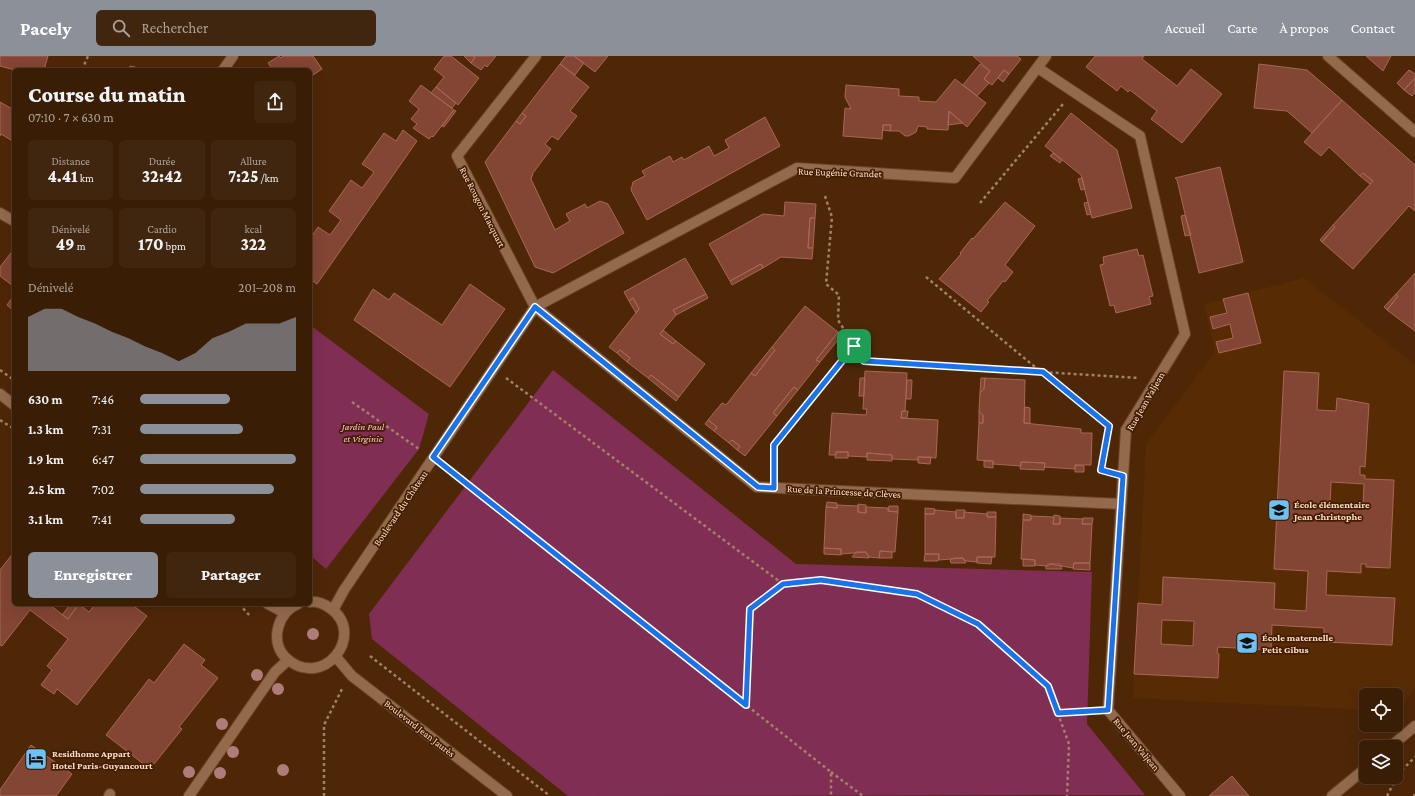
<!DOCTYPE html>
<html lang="fr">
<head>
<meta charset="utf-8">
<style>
  body { margin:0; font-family:"Crimson Pro",serif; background:#41260f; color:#f1f3f6; height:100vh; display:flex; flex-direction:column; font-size:15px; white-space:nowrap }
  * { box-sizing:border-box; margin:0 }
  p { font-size:13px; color:#aba29a }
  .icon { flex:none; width:22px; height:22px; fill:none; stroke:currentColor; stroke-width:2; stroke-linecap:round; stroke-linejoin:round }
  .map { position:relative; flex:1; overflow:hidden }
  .sheet { position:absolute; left:12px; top:12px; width:300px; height:538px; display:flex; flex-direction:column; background:#3a1d05; border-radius:6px; box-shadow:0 4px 16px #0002,0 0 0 1px #543b27 }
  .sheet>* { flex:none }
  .tools { position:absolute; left:1359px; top:632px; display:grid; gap:8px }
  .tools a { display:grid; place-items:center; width:44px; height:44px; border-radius:6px; background:#3a1d05; box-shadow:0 4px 16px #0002,0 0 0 1px #543b27; font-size:20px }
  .pin { position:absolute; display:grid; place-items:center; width:34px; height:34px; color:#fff; margin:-17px; border-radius:8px; box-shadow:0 2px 6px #0006 }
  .round { display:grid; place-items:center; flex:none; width:42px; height:42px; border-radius:6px; background:#41260f }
  .summary { display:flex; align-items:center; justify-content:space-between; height:68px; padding:0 16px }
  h1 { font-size:22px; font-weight:800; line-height:30px }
  .metrics { display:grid; grid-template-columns:repeat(3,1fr); gap:6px; height:68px; padding:4px 16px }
  .metrics div { display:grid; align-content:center; border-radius:6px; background:#41260f; text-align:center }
  .metrics b { font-size:17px; font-weight:800 }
  .metrics small { font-size:11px; font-weight:400 }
  .metrics p { font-size:11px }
  .chart { height:112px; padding:8px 16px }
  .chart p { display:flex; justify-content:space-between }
  .chart svg { width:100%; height:72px; margin-top:4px; fill:#8c9099; opacity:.7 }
  .cta { display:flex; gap:8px; margin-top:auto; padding:8px 16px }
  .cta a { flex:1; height:46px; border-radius:6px; background:#8c9099; color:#fff; font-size:16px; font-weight:800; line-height:46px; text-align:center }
  .cta a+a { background:#41260f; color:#f1f3f6 }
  ul { padding:0 16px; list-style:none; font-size:13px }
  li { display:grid; grid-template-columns:64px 48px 1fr; align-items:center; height:30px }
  li i { height:10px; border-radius:5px; background:#8c9099 }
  header { display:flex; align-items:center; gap:24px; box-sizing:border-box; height:56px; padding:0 20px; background:#8c9099; color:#fff }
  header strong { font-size:19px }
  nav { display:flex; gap:22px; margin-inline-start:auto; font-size:14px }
  .search { width:280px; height:36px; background:#41260f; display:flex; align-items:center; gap:10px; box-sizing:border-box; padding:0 14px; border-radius:6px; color:#aba29a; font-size:15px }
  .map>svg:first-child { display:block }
</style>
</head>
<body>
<header>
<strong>Pacely</strong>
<div class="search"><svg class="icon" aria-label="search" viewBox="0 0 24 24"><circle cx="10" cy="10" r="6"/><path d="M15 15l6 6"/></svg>Rechercher</div>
<nav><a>Accueil</a><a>Carte</a><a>À propos</a><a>Contact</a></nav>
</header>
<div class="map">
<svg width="1415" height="740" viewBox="0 0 1415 740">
  <rect width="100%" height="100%" fill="#4e2707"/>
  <path fill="#572c05" d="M1304 222 1415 308V631L1411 639 1396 652V639H1366V654L1133 642 1146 388 1215 295 1204 248Z"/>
  <path fill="#802e53" d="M310 269 429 358 419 393 326 513 310 499Z
    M553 314 796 508 1092 516 1087 668 1145 739 568 740 372 583 369 558Z"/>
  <path fill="#834534" stroke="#a96756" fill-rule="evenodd" d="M0 0H48L44 14H15L0 10Z
    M279 0 281 2 283 0H313L322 13 310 21V14H273L268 7Z
    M444 0H451L479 22 458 49 436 31 444 21 434 13Z
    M464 0H473L475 1 471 7Z
    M473 0H496L487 11 485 9 481 14 471 7 475 1Z
    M566 0H574L584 7 575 19 560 8Z
    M574 0H608L595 16Z
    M973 0H1017L1021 3 1009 18 1004 14 992 29 984 23 990 15Z
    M1095 0H1144L1142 3 1177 30 1191 13 1222 38 1182 87 1151 63 1157 55 1130 34 1128 36 1121 30 1117 35 1086 11Z
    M1366 0H1391L1383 15Z
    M560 8 589 31 570 55 577 60 558 84 552 80 545 88 551 93 533 117 531 123 555 174 570 165 566 158 585 148 587 152 600 145 608 148 624 177 553 217 535 211 485 106 516 65 520 68 526 60 522 57Z
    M980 8 990 15 984 23 989 27 977 40 963 29Z
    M1259 8 1307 14 1342 44 1312 77 1287 55 1254 52Z
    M130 10 148 14H129Z
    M1004 14 1009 18 1003 26 998 22Z
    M1409 14 1415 18V22L1404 34 1397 27Z
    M1415 22V36L1412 40 1404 34Z
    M955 23 986 47 967 71 949 55 948 74 927 73V71L918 70 916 76 909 80H905L899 75H890L891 69H883L882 83 843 80 845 52 851 53 845 41 846 29 899 33V40L919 41V45L936 46Z
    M421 29 454 54 433 81 432 80 429 83 413 72 417 68 411 63 419 53 409 45Z
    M436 31 456 47 452 52 431 37Z
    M1342 44 1415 109V155L1409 150 1353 213 1322 186 1335 171 1333 169 1373 125 1363 117 1360 120 1329 91 1321 100 1304 86Z
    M0 46 14 54V86L1 78 0 80Z
    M454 54 456 55 444 71 442 70Z
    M949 55 963 67 948 69Z
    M522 57 526 60 520 68 516 65Z
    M1071 57 1117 94 1132 152 1092 162 1081 119 1045 90Z
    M765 61 780 90 647 164 631 134 633 126 645 120 642 115 670 100 673 106 682 101 684 104 709 90 714 100 729 92 725 84Z
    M883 69H891L890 75 883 74Z
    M403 74 417 85 317 228 310 223V183L318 171 330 179 341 164 329 155 351 124 362 132 374 116 362 108 384 77 396 85Z
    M1053 97 1062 104 1060 107 1050 100Z
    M1220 111 1243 206 1199 217 1177 124 1175 122Z
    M1363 117 1373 125 1370 128 1360 120Z
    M1082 122 1085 133 1081 134 1078 123Z
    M785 146 816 148 815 162H810L808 192H813L812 203 781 201 763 212 761 208 730 225 709 188 763 158 784 160Z
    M1005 146 1035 170 1005 209 1013 216 1005 226 1003 225 987 245 989 246 981 256 939 223 961 198 960 197 972 182 973 183Z
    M1088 146 1091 158 1087 159 1084 147Z
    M1185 159 1191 179 1185 180 1181 160Z
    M810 162H815L813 192H808Z
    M1333 169 1335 171 1322 186 1320 184Z
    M14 193V229L13 230 0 220V211Z
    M1137 193 1139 200 1143 199 1153 240 1149 241 1151 248 1116 257 1114 249 1110 250 1100 209 1104 208 1103 201Z
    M685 202 706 238 673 254 676 259 660 278 673 288 676 285 705 308 679 341 651 319 648 322 627 306 630 302 620 294 617 297 609 291 639 253 633 242 629 245 624 236Z
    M761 208 763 212 732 229 730 225Z
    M1415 217V275L1387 254 1398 240 1396 238Z
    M470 228 505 253 450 331 354 264 373 233 389 244 394 237 442 269Z
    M1248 237 1261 287 1219 297 1216 286 1233 282 1230 268 1213 273 1210 261 1227 257 1223 243Z
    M706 238 708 242 676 259 673 254Z
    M1396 238 1398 240 1387 254 1384 251Z
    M14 239V255L7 249Z
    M633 242 639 253 636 257 629 245Z
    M805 250 838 276 816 304 820 306 798 334 794 331 773 357 777 360 745 400 737 394 740 390 732 384 729 387 714 375 717 371 708 364 722 347 726 349 751 317 755 320 775 294 772 291Z
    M663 274 676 285 673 288 660 278Z
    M838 276 842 279 820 306 816 304Z
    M772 291 775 294 755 320 751 317Z
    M620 294 630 302 627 306 617 297Z
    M865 315 907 317 905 355H902L901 362 938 364 936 402 918 401V404L892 403V399L867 397V401L848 400V396H836V399H829L832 357 866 359 867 353H863Z
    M1284 315 1319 317 1317 354 1336 355 1337 342 1369 348 1365 411 1360 410V419H1365V423L1394 424 1390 512 1366 511V508H1361V517L1327 515 1326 539 1395 542 1392 589 1324 586V572L1272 569 1271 594 1218 591 1217 597 1219 598 1218 622 1134 618 1138 547 1162 549 1163 521 1275 527 1274 553 1306 555 1308 515 1274 513ZM1331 426 1364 428 1363 452 1330 450ZM1162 564 1194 565 1193 590 1161 588Z
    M651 319 679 341 676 345 648 322Z
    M860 322H865L864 340H859Z
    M981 322H985L984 333 980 337Z
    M985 322 1025 324 1024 367 1081 373V377H1092L1091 409H1075V413L1044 411 1045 407 1021 406V410L993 408V405L977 404 979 367H983V359L979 355 980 337 984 333Z
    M907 324H912L911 343H906Z
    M794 331 798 334 777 360 773 357Z
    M1025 351 1030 352V367H1024Z
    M902 355H908L907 362H901Z
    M979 355 983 359V367H979Z
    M708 364 717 371 714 375 705 368Z
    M732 384 740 390 737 394 729 387Z
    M836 396H848V402H835Z
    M867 397 892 399V405L867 404Z
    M918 401H931L930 408 918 407Z
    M984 405H993V412L984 411Z
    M1021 406 1045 407 1044 414 1020 413Z
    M1075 409 1084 410V416H1075Z
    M827 446 837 447V452L826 451Z
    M858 448 866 449V457L858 456Z
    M837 449 858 450V456L866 457V451L888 452V455L898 456 895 496 880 495 879 502 869 501 866 496 841 498V493L824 492 826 451 837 452Z
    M889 450H898V456L888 455Z
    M925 452 935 453 934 458H925Z
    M935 454 956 456V462H964V456L987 458V461H996L995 501H977V506L966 505 963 502 939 504V498H925V458H934Z
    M956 454H965L964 462H956Z
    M987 456H996V461H987Z
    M1023 458 1031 459V464H1023Z
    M1054 459 1060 460V468H1053Z
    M1031 460 1054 461 1053 468H1060V462L1083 463 1082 468H1092L1090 507H1074L1073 512 1050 508 1046 510 1035 509V504L1021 503 1023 464H1031Z
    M1083 462H1093L1092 468H1082Z
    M824 492 841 493V499L824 498Z
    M880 495 892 496V502H879Z
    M14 496V548H51L50 549 68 563 79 548 89 556 95 548H131L147 560 77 649 57 633 54 638 41 629 52 614 47 610 68 583 30 554 2 590 0 589V514Z
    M856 496H866L869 502 852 501Z
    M925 498H939L938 505H924Z
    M977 501H992L991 508 977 507Z
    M954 502H963L966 507H951L950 504Z
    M1023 503 1035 504V510H1023Z
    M1074 507H1090V514L1073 513Z
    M1050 508H1060L1062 513H1046V510Z
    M66 548H79L68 563 62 559 69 550Z
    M184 588 205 604 201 609 218 622 179 671 182 673 150 713 106 679 149 623 154 627Z
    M31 689 72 718 56 740H0V734Z
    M1232 720 1249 740H1209Z"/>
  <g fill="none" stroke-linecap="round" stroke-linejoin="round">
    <g stroke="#6a4426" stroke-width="12">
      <path id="minor" d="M536 0 457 100 535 251 757 431 1121 448
        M1328 0 1415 76
        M1038 12 1140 80 1185 278 1126 374 1108 654 1180 740
        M223 14 233 0
        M0 157 14 165
        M0 338 14 349
        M268 548 285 557
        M298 548C279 555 269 584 285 601 322 637 368 578 330 552 324 548 317 545 310 546
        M333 554 344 534 535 251 797 112 955 122 1046 0
        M336 601 352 620 507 740
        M1390 691 1415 670
        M109 740 110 738
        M189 740 275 616 288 604
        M1332 740 1366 712"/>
    </g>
    <path stroke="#a48066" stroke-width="2.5" stroke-dasharray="3 3" stroke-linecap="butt" d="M82 14 88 0
      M825 140 832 161 826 228 839 239 838 264 864 305 1139 322
      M980 147 1063 48
      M926 221 1109 372
      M0 314 14 324
      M506 322 783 528
      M352 346 419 393
      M0 364 14 373
      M1107 382 1101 414 1108 416
      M446 412 831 716V740
      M774 415V389L854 290
      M239 548 251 561
      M370 600 550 740
      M747 649 751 553 783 528 821 524 917 538 978 568 1048 630 1069 688 1067 740
      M1058 657 1093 655
      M831 716 863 740
      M324 740V669L342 633
      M1387 740 1399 717 1415 701
      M1414 740 1415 738"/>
    <use href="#minor" stroke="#946a4d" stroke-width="10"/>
  </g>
  <g fill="#ae7c79">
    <circle cx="313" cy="578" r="6"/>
    <circle cx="257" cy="619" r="6"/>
    <circle cx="278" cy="633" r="6"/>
    <circle cx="222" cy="668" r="6"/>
    <circle cx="233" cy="696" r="6"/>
    <circle cx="283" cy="714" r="6"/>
    <circle cx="189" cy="716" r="6"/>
    <circle cx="220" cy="717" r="6"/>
  </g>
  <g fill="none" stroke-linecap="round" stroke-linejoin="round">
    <g stroke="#fff" stroke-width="8">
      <path id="route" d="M535 251 758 431 774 432V389L854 290 864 305 1043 316 1109 370 1101 414 1123 420 1108 654 1058 657 1048 630 978 568 917 538 821 524 783 528 750 553 746 649 433 401Z"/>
    </g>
    <use href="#route" stroke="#1a73e8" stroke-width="5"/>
  </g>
  <defs>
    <g id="school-square" transform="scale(1.15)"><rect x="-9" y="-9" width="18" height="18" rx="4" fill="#6dc2f3" stroke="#431d00"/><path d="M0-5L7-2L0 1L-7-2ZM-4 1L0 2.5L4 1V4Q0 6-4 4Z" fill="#111"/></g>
    <g id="hotel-square" transform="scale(1.15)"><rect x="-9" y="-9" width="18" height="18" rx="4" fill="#6dc2f3" stroke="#431d00"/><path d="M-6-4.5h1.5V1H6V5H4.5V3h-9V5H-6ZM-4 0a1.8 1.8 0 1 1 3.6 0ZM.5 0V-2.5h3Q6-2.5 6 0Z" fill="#111"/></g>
  </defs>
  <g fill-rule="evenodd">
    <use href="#school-square" x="1279" y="454"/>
    <use href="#school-square" x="1247" y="587"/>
    <use href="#hotel-square" x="36" y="703"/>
  </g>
  <g text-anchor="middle" stroke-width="3.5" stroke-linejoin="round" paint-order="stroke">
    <g font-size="10" fill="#ffdfca" stroke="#431d00">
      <text transform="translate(840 116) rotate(2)" y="4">Rue Eugénie Grandet</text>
      <text transform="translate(483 151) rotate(63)" y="4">Rue Rougon Macquart</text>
      <text transform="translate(1145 345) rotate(-60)" y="4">Rue Jean Valjean</text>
      <text transform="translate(844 435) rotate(3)" y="4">Rue de la Princesse de Clèves</text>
      <text transform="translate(400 452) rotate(-56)" y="4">Boulevard du Château</text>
      <text transform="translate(420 672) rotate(38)" y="4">Boulevard Jean Jaurès</text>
      <text transform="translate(1137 688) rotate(50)" y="4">Rue Jean Valjean</text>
    </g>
    <g font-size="10" font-style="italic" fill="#fcc1d6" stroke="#431d00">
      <text x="363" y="374">Jardin Paul<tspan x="363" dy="12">et Virginie</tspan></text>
    </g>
    <g font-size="10" font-weight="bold" fill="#ffdfca" stroke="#431d00" text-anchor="start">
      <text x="1294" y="452">École élémentaire<tspan x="1294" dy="12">Jean Christophe</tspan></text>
      <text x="1262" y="585">École maternelle<tspan x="1262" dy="12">Petit Gibus</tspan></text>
      <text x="52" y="701">Residhome Appart<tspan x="52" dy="12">Hotel Paris-Guyancourt</tspan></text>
    </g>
  </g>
</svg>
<div class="tools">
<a><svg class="icon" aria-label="locate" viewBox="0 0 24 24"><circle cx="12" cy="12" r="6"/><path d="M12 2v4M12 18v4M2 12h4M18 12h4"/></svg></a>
<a><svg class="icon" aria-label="layers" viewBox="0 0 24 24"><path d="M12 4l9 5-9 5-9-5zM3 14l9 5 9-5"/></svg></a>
</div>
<div class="pin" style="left:854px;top:290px;background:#1e9e55"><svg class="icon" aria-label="arrive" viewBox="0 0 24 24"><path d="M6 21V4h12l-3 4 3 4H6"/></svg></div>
<section class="sheet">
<div class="summary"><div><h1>Course du matin</h1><p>07:10 · 7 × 630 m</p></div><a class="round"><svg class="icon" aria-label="share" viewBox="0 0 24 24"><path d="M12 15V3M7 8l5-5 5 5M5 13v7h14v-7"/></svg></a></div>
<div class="metrics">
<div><p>Distance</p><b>4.41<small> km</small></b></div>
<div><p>Durée</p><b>32:42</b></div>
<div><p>Allure</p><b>7:25<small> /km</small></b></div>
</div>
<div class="metrics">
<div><p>Dénivelé</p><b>49<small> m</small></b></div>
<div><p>Cardio</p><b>170<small> bpm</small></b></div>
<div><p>kcal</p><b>322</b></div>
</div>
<div class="chart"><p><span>Dénivelé</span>201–208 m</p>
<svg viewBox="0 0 160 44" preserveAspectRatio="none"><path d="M0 44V11L10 6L20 6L30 11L40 15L50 20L60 24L70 29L80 33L90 38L100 33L110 24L120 20L130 15L140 15L150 15L160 11V44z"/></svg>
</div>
<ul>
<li><b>630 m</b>7:46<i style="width:58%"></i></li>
<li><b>1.3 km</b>7:31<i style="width:66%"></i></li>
<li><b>1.9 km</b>6:47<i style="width:100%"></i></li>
<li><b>2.5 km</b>7:02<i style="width:86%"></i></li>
<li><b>3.1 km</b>7:41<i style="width:61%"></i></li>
</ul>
<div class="cta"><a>Enregistrer</a><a>Partager</a></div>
</section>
</div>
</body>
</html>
